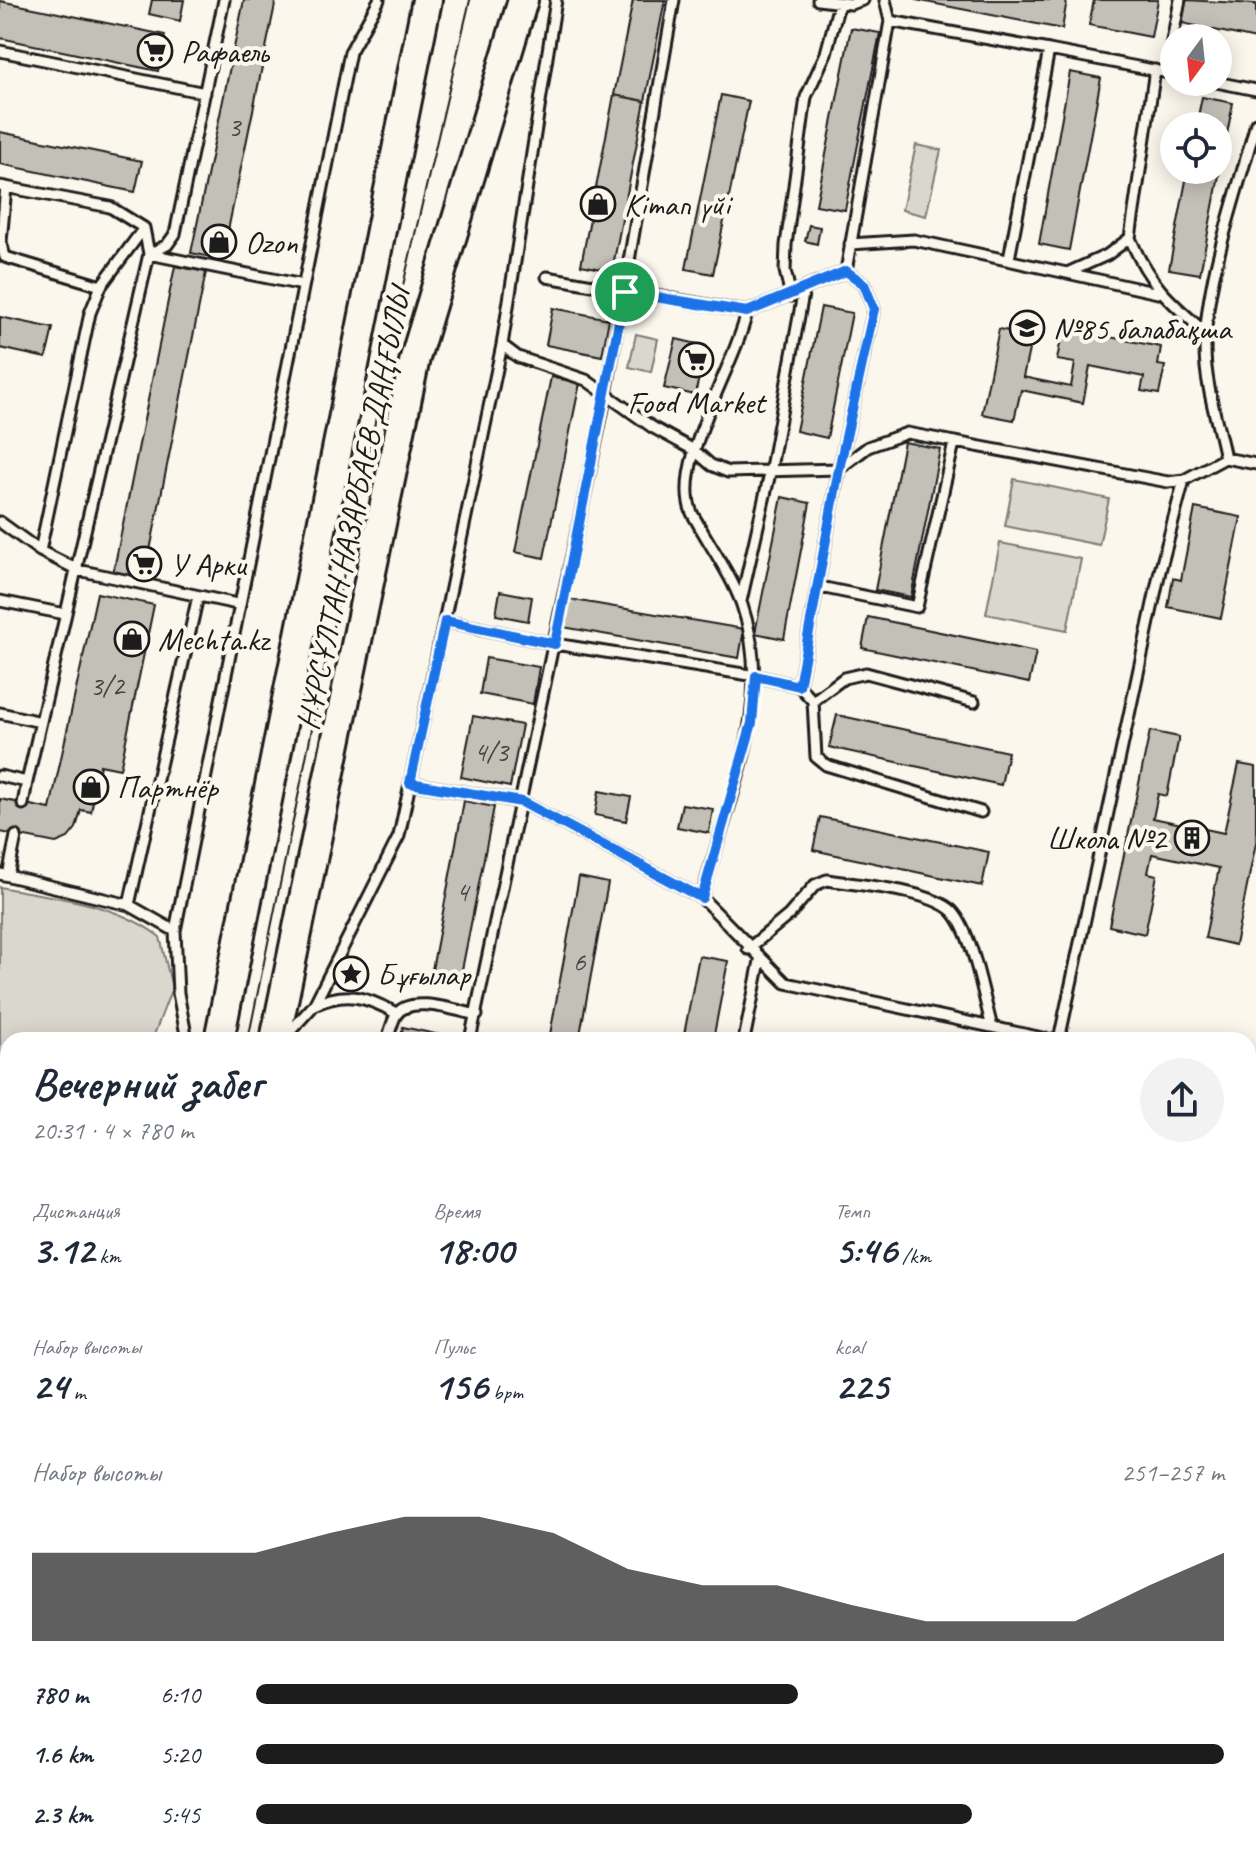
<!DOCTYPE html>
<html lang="ru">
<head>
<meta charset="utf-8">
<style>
  body { margin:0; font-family:Caveat,sans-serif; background:#f2f2f3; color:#1f2937; height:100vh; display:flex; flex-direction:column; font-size:30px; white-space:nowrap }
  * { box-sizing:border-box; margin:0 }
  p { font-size:26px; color:#747a83 }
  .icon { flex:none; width:44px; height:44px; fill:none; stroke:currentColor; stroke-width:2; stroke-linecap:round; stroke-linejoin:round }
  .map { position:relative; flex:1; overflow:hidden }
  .side { position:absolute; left:0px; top:1032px; width:1256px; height:830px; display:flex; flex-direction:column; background:#fff; border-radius:24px 24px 0 0; box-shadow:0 4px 20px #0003 }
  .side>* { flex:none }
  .needle { width:52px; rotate:195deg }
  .tools { position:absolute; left:1160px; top:24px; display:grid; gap:16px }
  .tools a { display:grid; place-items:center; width:72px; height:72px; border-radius:50%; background:#fff; box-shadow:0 4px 20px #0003; font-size:40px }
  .pin { position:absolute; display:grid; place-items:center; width:68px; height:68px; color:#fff; margin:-34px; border:4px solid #fff; border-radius:50%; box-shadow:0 2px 8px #0007 }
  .round { display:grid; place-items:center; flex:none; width:84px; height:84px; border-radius:42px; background:#f2f2f3 }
  .headline { display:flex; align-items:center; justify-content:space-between; height:136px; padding:0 32px }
  h1 { font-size:44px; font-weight:800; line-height:60px }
  .stats { display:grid; grid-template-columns:repeat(3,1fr); gap:12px; height:136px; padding:8px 32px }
  .stats div { display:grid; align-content:center }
  .stats b { font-size:40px; font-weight:800 }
  .stats small { font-size:22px; font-weight:400 }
  .stats p { font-size:22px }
  .chart { height:224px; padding:16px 32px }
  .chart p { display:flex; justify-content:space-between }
  .chart svg { width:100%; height:144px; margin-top:8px; fill:#1c1c1c; opacity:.7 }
  ul { padding:0 32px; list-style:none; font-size:26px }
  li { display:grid; grid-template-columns:128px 96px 1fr; align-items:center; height:60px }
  li i { height:20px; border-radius:10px; background:#1c1c1c }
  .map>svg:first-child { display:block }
</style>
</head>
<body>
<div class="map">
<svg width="1256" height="1861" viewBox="0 0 1256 1861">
  <rect width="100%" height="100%" fill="#fbf7ec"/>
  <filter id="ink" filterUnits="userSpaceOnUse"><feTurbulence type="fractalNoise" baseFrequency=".0125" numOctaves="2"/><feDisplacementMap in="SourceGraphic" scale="16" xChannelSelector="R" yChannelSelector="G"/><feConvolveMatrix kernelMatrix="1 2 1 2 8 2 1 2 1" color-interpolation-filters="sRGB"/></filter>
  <g filter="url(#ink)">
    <path fill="#dad7ce" stroke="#7b7a75" stroke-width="2" d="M916 145 941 150 926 216 902 210Z
      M636 334 658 339 651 372 629 367Z
      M1014 479 1109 499 1099 545 1005 526Z
      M1000 543 1081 559 1067 630 986 614Z
      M0 887C55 898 115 902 160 937L172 988 152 1040H8V1257L0 1255Z"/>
    <path fill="#c3c0b8" stroke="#1c1c1c" stroke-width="2" d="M152 0H184L180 21 149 14Z
      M244 0H276L222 259 191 253Z
      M633 0H665L645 101 614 95Z
      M916 0H1067L1062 29Z
      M1094 0H1158L1151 37 1089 25Z
      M1186 0 1256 4V39L1182 23Z
      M0 1 165 35 158 71 0 38Z
      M851 28 880 33 845 210 816 205Z
      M1070 72 1101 78 1069 250 1039 244Z
      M614 95 645 101 612 271 581 265Z
      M721 95 749 101 713 274 686 269Z
      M1202 97 1233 103 1200 274 1169 269 1188 170H1218V126H1196Z
      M0 132 142 161 135 192 0 164Z
      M809 225 820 227 817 244 805 241Z
      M175 266 206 272 144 580 113 574Z
      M821 307 852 313 827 438 796 431Z
      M553 308 609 319 602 356 546 345Z
      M0 317 53 328 46 358 0 348Z
      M1063 328 1161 347 1158 365 1165 366 1159 394 1141 391 1144 377 1090 366 1083 403 1021 390 1014 420 982 414 999 329 1032 336 1023 377 1071 387 1075 363 1057 360Z
      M676 339 706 346 695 395 664 388Z
      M551 377 580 383 544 558 515 552Z
      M904 442 940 449 911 597 875 590Z
      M782 497 810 503 784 639 755 633Z
      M1195 508 1241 517 1221 618 1168 607 1173 578 1181 580Z
      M500 591 532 597 528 621 496 615Z
      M97 593 154 605 120 769 100 765 91 812 81 810 76 828 68 838 56 843 0 832V799L50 809Z
      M568 599 744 629 739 658 563 627Z
      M868 617 1036 652 1029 683 862 648Z
      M486 658 539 667 533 704 480 694Z
      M837 715 1008 752 1001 785 829 747Z
      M473 716 522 725 510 787 461 777Z
      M1150 731 1179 737 1167 796 1158 794 1153 818 1224 833 1239 764 1256 767V843L1235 945 1205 938 1219 868 1152 854 1148 873 1157 875 1145 934 1109 926Z
      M599 791 631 797 626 821 595 815Z
      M464 801 494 807 460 980 431 975Z
      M682 804 713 809 709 833 677 827Z
      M820 817 989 852 982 886 813 850Z
      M579 877 608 883 579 1040H549Z
      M699 956 728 961 713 1040H683Z
      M403 1027 459 1039V1040H400Z
      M1248 1491 1256 1492V1524L1248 1522Z
      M8 1749V1771L0 1772V1750Z
      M77 1854H142L143 1861H78Z
      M383 1854H402L414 1861H382Z
      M420 1854H446V1861H420Z
      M469 1854H505L504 1861H468Z
      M570 1854H761L795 1861H604Z"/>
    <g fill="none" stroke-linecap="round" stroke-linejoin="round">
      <g stroke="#1c1c1c" stroke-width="15">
        <path id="lane" d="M818 0 851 4 863 0
          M885 0 890 21 1049 50 1009 259
          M1049 50 1174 74
          M0 51 205 93
          M1166 72 1180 0
          M1216 82 1256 90
          M0 186 110 207 144 228 149 254 27 782 0 776
          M6 187 1 242 5 257 101 286
          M1130 238 1155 70
          M850 244 914 240 1067 273 1107 255 1130 238C1149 284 1169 301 1206 333
          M149 254 167 245 175 234 224 0
          M149 254 303 285
          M1067 273 1158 293
          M547 277 747 312 846 271 890 21
          M791 296 785 271 786 245 806 97 826 53 839 4
          M502 345 518 357 586 380 652 427 694 450 711 465 728 472 839 469 868 447 907 433 1168 482 1184 480 1225 458 1256 464
          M1225 458C1218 423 1205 385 1205 349 1205 280 1238 191 1256 123
          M0 522 40 551 78 570 237 604
          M40 551 90 313 101 286 144 228
          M820 587 917 607 954 443
          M0 601 65 614
          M741 601 770 473 804 289
          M445 621 555 644 756 676 799 686 813 701 816 757 826 765 981 812
          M799 686 839 469 874 309 864 284 846 271
          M813 701 844 678 866 673 974 702
          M0 713 41 722
          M410 783 522 802 702 898 786 983 1052 1040
          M23 804 27 782
          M0 874 129 905 175 931
          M8 876 16 836
          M702 898C726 800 777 707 742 605 731 574 708 543 692 513 671 464 735 367 747 312
          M129 905 198 596
          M748 949 789 915 815 885 827 880C858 885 930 890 952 911 973 933 983 996 992 1027
          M314 1005C346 990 367 997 396 1013
          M285 1037 314 1005 399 836 502 345 556 0
          M187 1040 178 993 175 931 350 52 379 0
          M387 1040C390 1032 392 1022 396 1015 409 994 457 1011 477 1015
          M470 1040 606 394 674 0
          M744 1040 760 961
          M1059 1040 1160 571 1184 480
          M1248 1085 1256 1087
          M0 1265 8 1267
          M0 1390 8 1386
          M0 1422 8 1433
          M1248 1479 1256 1481
          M0 1503 8 1502
          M0 1821 8 1825
          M31 1854 32 1861
          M228 1854V1861
          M354 1854 355 1861
          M413 1854 414 1861
          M792 1854 823 1861
          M519 1856 563 1861
          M457 1861 458 1854
          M830 1861 831 1854
          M1028 1861 1029 1854"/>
      </g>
      <g stroke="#1c1c1c" stroke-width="32">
        <path id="secondary" d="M0 1445 8 1444"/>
      </g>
      <g stroke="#1c1c1c" stroke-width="34">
        <path id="primary" d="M219 1040 427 0
          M275 1040 415 358 523 0
          M1248 1576 1256 1578
          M272 1854 273 1861
          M324 1854 325 1861"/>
      </g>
      <use href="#lane" stroke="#fbf7ec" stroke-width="9"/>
      <use href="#secondary" stroke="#fbf7ec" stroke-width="26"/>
      <use href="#primary" stroke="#fbf7ec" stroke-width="28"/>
      <path stroke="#1c1c1c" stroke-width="2" d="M248 1040 404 281 470 0
        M0 1480 8 1478
        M1248 1680 1256 1682
        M298 1854 299 1861"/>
    </g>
  </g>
  <g fill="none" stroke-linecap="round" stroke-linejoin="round" filter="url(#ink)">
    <g stroke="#fff" stroke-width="16">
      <path id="route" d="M846 271 864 284 874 309 839 469 799 686 756 676 752 723 702 898 522 802 410 783 445 621 555 644 625 292 747 312Z"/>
    </g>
    <use href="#route" stroke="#1a73e8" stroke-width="10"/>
  </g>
  <defs>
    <g id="supermarket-ring" transform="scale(1.8)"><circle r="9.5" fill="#fbf7ec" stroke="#1c1c1c" stroke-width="1.5"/><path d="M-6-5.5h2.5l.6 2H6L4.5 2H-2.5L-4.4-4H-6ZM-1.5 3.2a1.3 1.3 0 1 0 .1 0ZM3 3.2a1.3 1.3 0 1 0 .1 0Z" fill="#1c1c1c"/></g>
    <g id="shop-ring" transform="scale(1.8)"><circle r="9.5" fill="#fbf7ec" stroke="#1c1c1c" stroke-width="1.5"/><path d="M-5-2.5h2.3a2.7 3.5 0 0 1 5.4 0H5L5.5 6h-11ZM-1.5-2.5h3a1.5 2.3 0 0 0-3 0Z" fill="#1c1c1c"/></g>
    <g id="school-ring" transform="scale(1.8)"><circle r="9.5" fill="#fbf7ec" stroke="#1c1c1c" stroke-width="1.5"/><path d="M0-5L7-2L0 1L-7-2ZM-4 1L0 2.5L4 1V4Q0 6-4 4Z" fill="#1c1c1c"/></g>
    <g id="building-ring" transform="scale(1.8)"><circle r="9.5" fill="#fbf7ec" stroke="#1c1c1c" stroke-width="1.5"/><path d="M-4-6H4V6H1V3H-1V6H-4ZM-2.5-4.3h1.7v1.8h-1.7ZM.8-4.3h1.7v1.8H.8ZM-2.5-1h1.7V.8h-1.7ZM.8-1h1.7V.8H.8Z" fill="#1c1c1c"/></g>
    <g id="sight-ring" transform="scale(1.8)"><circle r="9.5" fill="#fbf7ec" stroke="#1c1c1c" stroke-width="1.5"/><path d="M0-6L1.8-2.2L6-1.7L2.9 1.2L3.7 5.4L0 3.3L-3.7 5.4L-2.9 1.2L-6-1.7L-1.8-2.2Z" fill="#1c1c1c"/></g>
  </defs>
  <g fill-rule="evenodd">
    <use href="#supermarket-ring" x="155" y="51"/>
    <use href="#shop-ring" x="598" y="204"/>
    <use href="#shop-ring" x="219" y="242"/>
    <use href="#school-ring" x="1027" y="328"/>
    <use href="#supermarket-ring" x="696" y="360"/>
    <use href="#supermarket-ring" x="144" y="564"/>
    <use href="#shop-ring" x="132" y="639"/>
    <use href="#shop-ring" x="91" y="787"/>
    <use href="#building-ring" x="1192" y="838"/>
    <use href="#sight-ring" x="351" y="974"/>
  </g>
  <g text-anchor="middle" stroke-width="8" stroke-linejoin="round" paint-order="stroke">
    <g font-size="28" fill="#464543">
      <text x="234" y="136">3</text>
      <text x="107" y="695">3/2</text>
      <text x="491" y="761">4/3</text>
      <text x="462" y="901">4</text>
      <text x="579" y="971">6</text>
    </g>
    <g font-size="32" fill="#1c1c1c" stroke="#fbf7ec" text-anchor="start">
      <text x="181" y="62">Рафаель</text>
      <text x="624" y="215">Кітап үйі</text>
      <text x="245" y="253">Ozon</text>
      <text x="1053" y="339">№85 балабақша</text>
      <text x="696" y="413" text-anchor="middle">Food Market</text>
      <text x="170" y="575">У Арки</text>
      <text x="158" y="650">Mechta.kz</text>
      <text x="117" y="798">Партнёр</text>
      <text x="1166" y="849" text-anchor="end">Школа №2</text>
      <text x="377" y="985">Бұғылар</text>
    </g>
    <g font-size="32" fill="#1c1c1c" stroke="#fbf7ec">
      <text transform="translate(353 509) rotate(-78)" y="11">НҰРСҰЛТАН НАЗАРБАЕВ ДАҢҒЫЛЫ</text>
    </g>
  </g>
</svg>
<div class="tools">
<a><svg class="needle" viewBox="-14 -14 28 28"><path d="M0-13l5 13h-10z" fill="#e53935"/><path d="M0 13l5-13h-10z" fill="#747a83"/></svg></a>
<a><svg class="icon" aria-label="locate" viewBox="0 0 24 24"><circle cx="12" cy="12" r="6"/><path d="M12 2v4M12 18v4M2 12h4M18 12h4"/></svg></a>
</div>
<div class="pin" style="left:625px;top:292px;background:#1e9e55"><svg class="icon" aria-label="arrive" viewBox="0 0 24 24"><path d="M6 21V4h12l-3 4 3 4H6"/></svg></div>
<section class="side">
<div class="headline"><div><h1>Вечерний забег</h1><p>20:31 · 4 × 780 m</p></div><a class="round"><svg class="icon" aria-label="share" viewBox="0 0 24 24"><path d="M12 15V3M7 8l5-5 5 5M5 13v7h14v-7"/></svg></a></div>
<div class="stats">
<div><p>Дистанция</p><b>3.12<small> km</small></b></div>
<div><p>Время</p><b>18:00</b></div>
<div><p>Темп</p><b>5:46<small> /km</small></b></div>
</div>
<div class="stats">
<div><p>Набор высоты</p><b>24<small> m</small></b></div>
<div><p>Пульс</p><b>156<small> bpm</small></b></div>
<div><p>kcal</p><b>225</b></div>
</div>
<div class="chart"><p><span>Набор высоты</span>251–257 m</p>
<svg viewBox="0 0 160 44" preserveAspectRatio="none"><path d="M0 44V17L10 17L20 17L30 17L40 11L50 6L60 6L70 11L80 22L90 27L100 27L110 33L120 38L130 38L140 38L150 27L160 17V44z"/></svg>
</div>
<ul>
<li><b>780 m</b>6:10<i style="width:56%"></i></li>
<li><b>1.6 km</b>5:20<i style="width:100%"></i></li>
<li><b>2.3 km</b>5:45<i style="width:74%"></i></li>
</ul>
</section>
</div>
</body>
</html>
